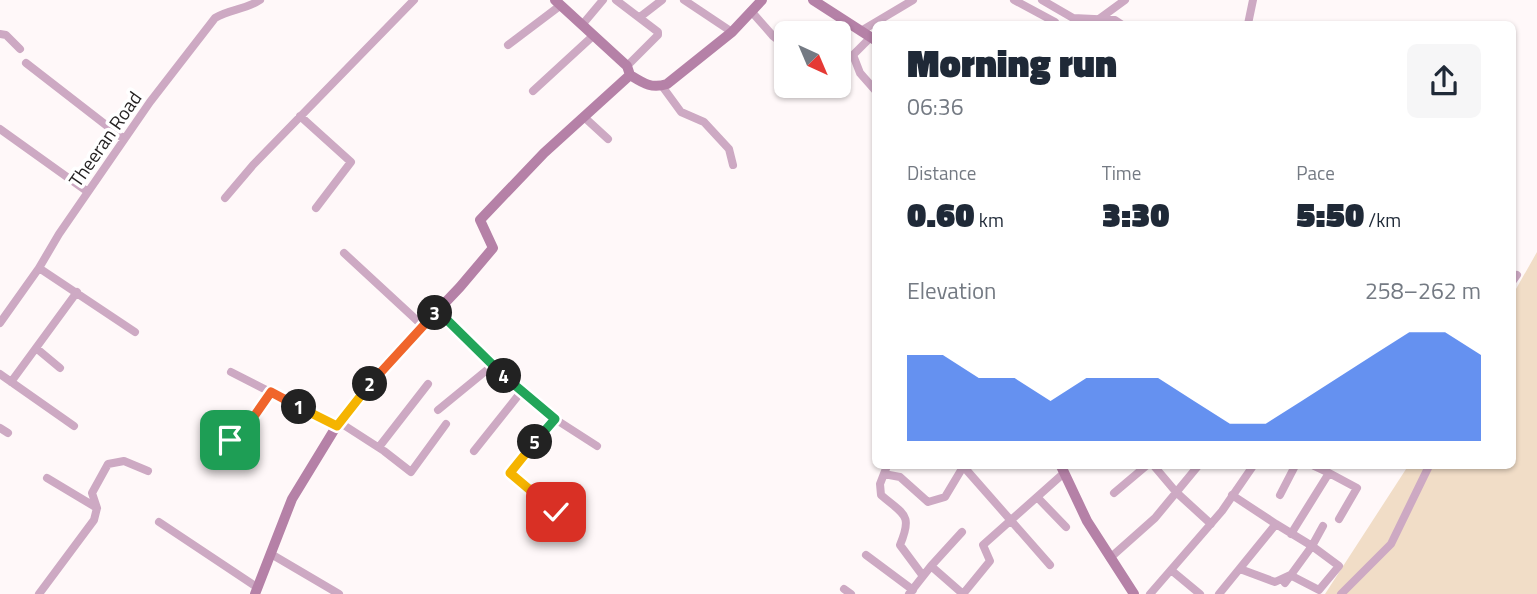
<!DOCTYPE html>
<html lang="en">
<head>
<meta charset="utf-8">
<style>
  body { margin:0; font-family:"Titillium Web",sans-serif; background:#f6f6f7; color:#1f2937; height:100vh; display:flex; flex-direction:column; font-size:26px; white-space:nowrap }
  * { box-sizing:border-box; margin:0 }
  p { font-size:23px; color:#747a83 }
  .icon { flex:none; width:38px; height:38px; fill:none; stroke:currentColor; stroke-width:2; stroke-linecap:round; stroke-linejoin:round }
  .map { position:relative; flex:1; overflow:hidden }
  .drawer { position:absolute; left:872px; top:21px; width:644px; height:448px; display:flex; flex-direction:column; background:#fff; border-radius:10px; box-shadow:0 2px 5px #0004 }
  .drawer>* { flex:none }
  .needle { width:46px; rotate:136deg }
  .fabs { position:absolute; left:774px; top:21px; display:grid; gap:14px }
  .fabs a { display:grid; place-items:center; width:77px; height:77px; border-radius:10px; background:#fff; box-shadow:0 2px 5px #0004; font-size:35px }
  .pin { position:absolute; display:grid; place-items:center; width:60px; height:60px; color:#fff; margin:-30px; border-radius:14px; box-shadow:0 4px 10px #0006 }
  .km { position:absolute; width:35px; height:35px; margin:-18px; border-radius:50%; background:#222; color:#fff; font-size:19px; line-height:35px; text-align:center }
  .round { display:grid; place-items:center; flex:none; width:74px; height:74px; border-radius:10px; background:#f6f6f7 }
  .overview { display:flex; align-items:center; justify-content:space-between; height:119px; padding:0 35px }
  h1 { font-size:38px; font-weight:800; line-height:52px }
  .figures { display:grid; grid-template-columns:repeat(3,1fr); gap:10px; height:119px; padding:7px 35px }
  .figures div { display:grid; align-content:center }
  .figures b { font-size:35px; font-weight:800 }
  .figures small { font-size:19px; font-weight:400 }
  .figures p { font-size:19px }
  .chart { height:196px; padding:14px 35px }
  .chart p { display:flex; justify-content:space-between }
  .chart svg { width:100%; height:126px; margin-top:7px; fill:#2563eb; opacity:.7 }
  .map>svg:first-child { display:block }
</style>
</head>
<body>
<div class="map">
<svg width="1537" height="594" viewBox="0 0 1537 594">
  <rect width="100%" height="100%" fill="#fff8f9"/>
  <path fill="#f1ddc7" d="M1537 252V594H1325L1408 466H1512V296Z"/>
  <g fill="none" stroke-linecap="round" stroke-linejoin="round">
    <path stroke="#cda9c3" stroke-width="8" d="M616 0 658 32V35L627 66
      M684 0 732 32
      M1014 0 1055 22 1053 24
      M1042 0 1073 18 1115 20 1121 24
      M751 11 773 36 786 46
      M640 17 662 0
      M1099 19 1125 0
      M1248 24 1253 0
      M582 25 603 0
      M861 31 913 0
      M0 34 6 35 20 49
      M508 45 561 5
      M853 55 860 73 875 90
      M26 63 124 139
      M838 64 853 55 871 37
      M662 86 681 112 704 122 729 149 733 165
      M533 91 594 35
      M300 116 351 162 316 208
      M584 117 608 139
      M0 129 88 192
      M225 198 253 165 414 0
      M344 253 423 326
      M39 268 135 332
      M1512 282 1517 275
      M438 311 518 390 555 419 597 446
      M0 323 39 268 59 234 150 102 215 18C230 9 245 10 260 0
      M36 348 60 368
      M231 372 337 426
      M0 374 74 426
      M11 382 77 292
      M438 410 493 365
      M555 419 510 473 556 512
      M339 422 384 451 411 472 446 424
      M0 428 8 433
      M230 440 241 435 271 392
      M379 447 428 384
      M474 451 521 392
      M887 466 880 484 881 495C904 515 913 514 900 545L923 576
      M963 466 1050 565
      M1154 466 1176 492 1211 524
      M1314 466 1329 473
      M884 474 900 477 928 502 945 497 963 467
      M1114 493 1146 466
      M1232 495 1276 524
      M1280 495 1295 466
      M1037 497 1066 527
      M97 508 92 493 108 464 124 461 148 471
      M159 522 258 588
      M1291 534 1329 473 1357 488 1339 519
      M271 554 339 594
      M866 555 913 590
      M1110 558 1155 518 1198 466
      M931 566 963 594
      M1240 569 1275 582 1290 575 1319 590 1339 566 1312 546 1323 526
      M1171 570 1200 594
      M844 589 851 594
      M39 594 94 520 97 508 47 478
      M909 594 931 566 962 532
      M963 594 990 561 983 545 1064 473
      M1150 594 1222 511 1253 466
      M1219 594 1276 524 1312 546 1285 583
      M1341 594 1391 544 1429 466"/>
    <path stroke="#b581a7" stroke-width="10" d="M555 0 627 66 630 75
      M813 0 875 40
      M630 75C643 83 651 89 667 84L732 32 762 0
      M1061 466 1087 521 1134 594
      M255 594 292 499 339 422 384 367 460 287 493 248 480 220 544 153 630 75"/>
  </g>
  <g fill="none" stroke-linecap="round" stroke-linejoin="round">
    <g stroke="#fff" stroke-width="14">
      <path id="split-1" d="M230 440 241 435 271 392 299 407"/>
    </g>
    <g stroke="#fff" stroke-width="14">
      <path id="split-2" d="M299 407 337 426 370 384"/>
    </g>
    <g stroke="#fff" stroke-width="14">
      <path id="split-3" d="M370 384 435 313"/>
    </g>
    <g stroke="#fff" stroke-width="14">
      <path id="split-4" d="M435 313 438 311 504 376"/>
    </g>
    <g stroke="#fff" stroke-width="14">
      <path id="split-5" d="M504 376 555 419 535 442"/>
    </g>
    <g stroke="#fff" stroke-width="14">
      <path id="split-6" d="M535 442 510 473 556 512"/>
    </g>
    <use href="#split-1" stroke="#f0652b" stroke-width="9"/>
    <use href="#split-2" stroke="#f5b400" stroke-width="9"/>
    <use href="#split-3" stroke="#f0652b" stroke-width="9"/>
    <use href="#split-4" stroke="#22a559" stroke-width="9"/>
    <use href="#split-5" stroke="#22a559" stroke-width="9"/>
    <use href="#split-6" stroke="#f5b400" stroke-width="9"/>
  </g>
  <g text-anchor="middle" stroke-width="7" stroke-linejoin="round" paint-order="stroke">
    <g font-size="19" fill="#221f1f" stroke="#fff">
      <text transform="translate(105 139) rotate(-55)" y="7">Theeran Road</text>
    </g>
  </g>
</svg>
<div class="fabs">
<a><svg class="needle" viewBox="-14 -14 28 28"><path d="M0-13l5 13h-10z" fill="#e53935"/><path d="M0 13l5-13h-10z" fill="#747a83"/></svg></a>
</div>
<div class="pin" style="left:230px;top:440px;background:#1e9e55"><svg class="icon" aria-label="arrive" viewBox="0 0 24 24"><path d="M6 21V4h12l-3 4 3 4H6"/></svg></div>
<div class="pin" style="left:556px;top:512px;background:#d93025"><svg class="icon" aria-label="check" viewBox="0 0 24 24"><path d="M5 12l5 5 9-10"/></svg></div>
<b class="km" style="left:299px;top:407px">1</b>
<b class="km" style="left:370px;top:384px">2</b>
<b class="km" style="left:435px;top:313px">3</b>
<b class="km" style="left:504px;top:376px">4</b>
<b class="km" style="left:535px;top:442px">5</b>
<section class="drawer">
<div class="overview"><div><h1>Morning run</h1><p>06:36</p></div><a class="round"><svg class="icon" aria-label="share" viewBox="0 0 24 24"><path d="M12 15V3M7 8l5-5 5 5M5 13v7h14v-7"/></svg></a></div>
<div class="figures">
<div><p>Distance</p><b>0.60<small> km</small></b></div>
<div><p>Time</p><b>3:30</b></div>
<div><p>Pace</p><b>5:50<small> /km</small></b></div>
</div>
<div class="chart"><p><span>Elevation</span>258–262 m</p>
<svg viewBox="0 0 160 44" preserveAspectRatio="none"><path d="M0 44V14L10 14L20 22L30 22L40 30L50 22L60 22L70 22L80 30L90 38L100 38L110 30L120 22L130 14L140 6L150 6L160 14V44z"/></svg>
</div>
</section>
</div>
</body>
</html>
